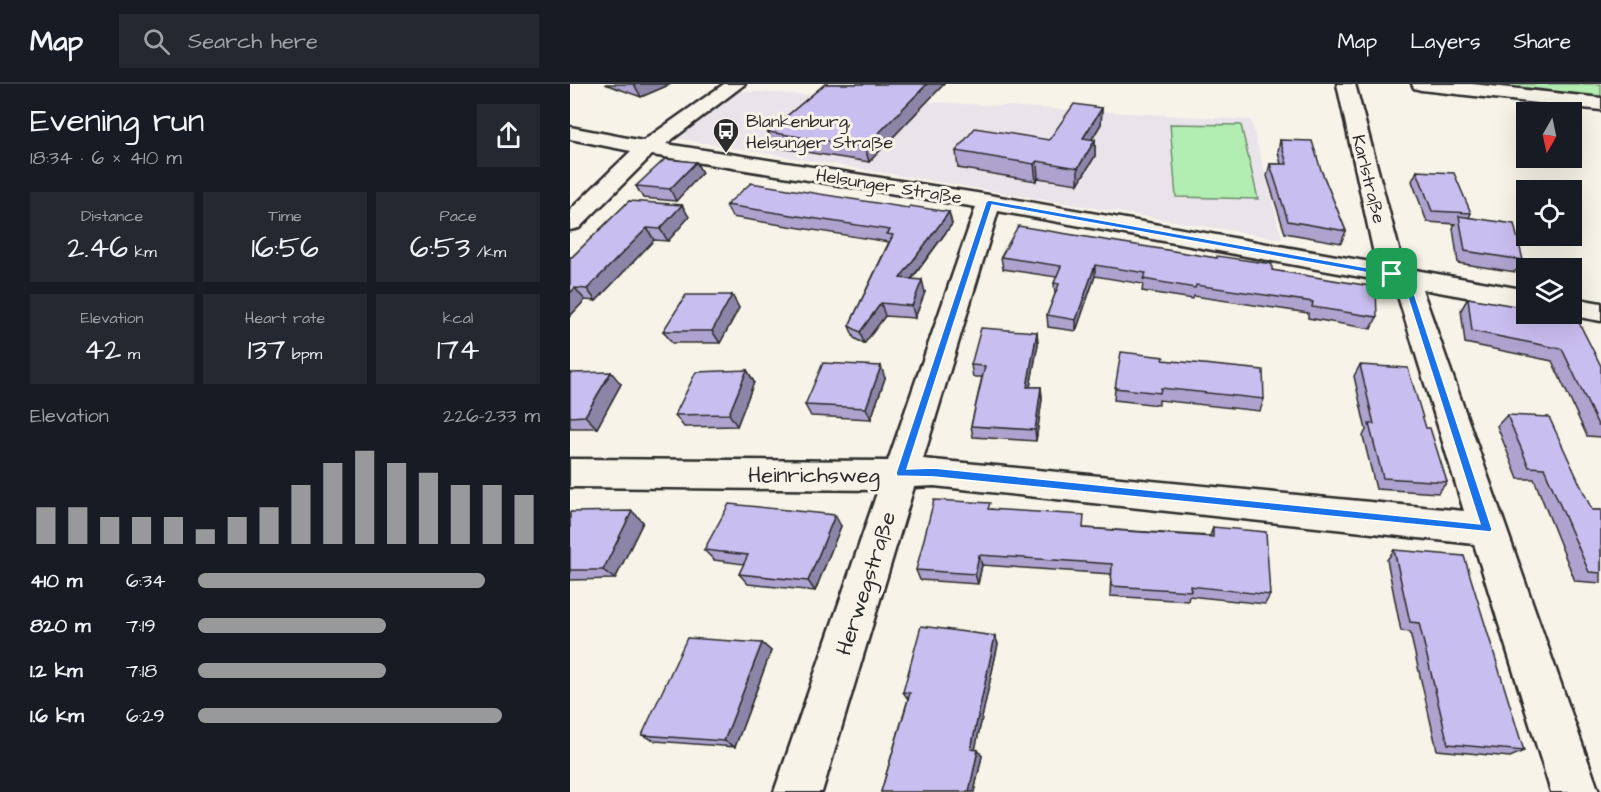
<!DOCTYPE html>
<html lang="en">
<head>
<meta charset="utf-8">
<style>
  body { margin:0; font-family:"Architects Daughter",sans-serif; background:#242831; color:#f1f3f6; height:100vh; display:flex; flex-direction:column; font-size:22px; white-space:nowrap }
  * { box-sizing:border-box; margin:0 }
  p { font-size:20px; color:#9ea1a6 }
  .icon { flex:none; width:33px; height:33px; fill:none; stroke:currentColor; stroke-width:2; stroke-linecap:round; stroke-linejoin:round }
  .map { position:relative; flex:1; overflow:hidden }
  .details { display:flex; flex-direction:column; background:#171b24; width:570px }
  .details>* { flex:none }
  .needle { width:39px; rotate:189deg }
  .controls { position:absolute; left:946px; top:18px; display:grid; gap:12px }
  .controls a { display:grid; place-items:center; width:66px; height:66px; border-radius:0px; background:#171b24; box-shadow:0 6px 24px #0002; font-size:30px }
  .pin { position:absolute; display:grid; place-items:center; width:51px; height:51px; color:#fff; margin:-26px; border-radius:12px; box-shadow:0 3px 9px #0006 }
  .round { display:grid; place-items:center; flex:none; width:63px; height:63px; border-radius:0px; background:#242831 }
  .overview { display:flex; align-items:center; justify-content:space-between; height:102px; padding:0 30px }
  h1 { font-size:33px; font-weight:600; line-height:45px }
  .metrics { display:grid; grid-template-columns:repeat(3,1fr); gap:9px; height:102px; padding:6px 30px }
  .metrics div { display:grid; align-content:center; border-radius:0px; background:#242831; text-align:center }
  .metrics b { font-size:30px; font-weight:600 }
  .metrics small { font-size:16px; font-weight:400 }
  .metrics p { font-size:16px }
  .chart { height:168px; padding:12px 30px }
  .chart p { display:flex; justify-content:space-between }
  .chart svg { width:100%; height:108px; margin-top:6px; stroke:#98999b; stroke-width:6 }
  ul { padding:0 30px; list-style:none; font-size:20px }
  li { display:grid; grid-template-columns:96px 72px 1fr; align-items:center; height:45px }
  li i { height:15px; border-radius:8px; background:#98999b }
  header { display:flex; align-items:center; gap:36px; box-sizing:border-box; height:84px; padding:0 30px; background:#171b24; border-bottom:2px solid #363941 }
  header strong { font-size:28px }
  nav { display:flex; gap:33px; margin-inline-start:auto; font-size:21px }
  .search { width:420px; height:54px; background:#242831; display:flex; align-items:center; gap:15px; box-sizing:border-box; padding:0 21px; border-radius:0px; color:#9ea1a6; font-size:22px }
  main { display:flex; flex:1; min-height:0 }
  .map>svg:first-child { display:block }
</style>
</head>
<body>
<header>
<strong>Map</strong>
<div class="search"><svg class="icon" aria-label="search" viewBox="0 0 24 24"><circle cx="10" cy="10" r="6"/><path d="M15 15l6 6"/></svg>Search here</div>
<nav><a>Map</a><a>Layers</a><a>Share</a></nav>
</header>
<main>
<section class="details">
<div class="overview"><div><h1>Evening run</h1><p>18:34 · 6 × 410 m</p></div><a class="round"><svg class="icon" aria-label="share" viewBox="0 0 24 24"><path d="M12 15V3M7 8l5-5 5 5M5 13v7h14v-7"/></svg></a></div>
<div class="metrics">
<div><p>Distance</p><b>2.46<small> km</small></b></div>
<div><p>Time</p><b>16:56</b></div>
<div><p>Pace</p><b>6:53<small> /km</small></b></div>
</div>
<div class="metrics">
<div><p>Elevation</p><b>42<small> m</small></b></div>
<div><p>Heart rate</p><b>137<small> bpm</small></b></div>
<div><p>kcal</p><b>174</b></div>
</div>
<div class="chart"><p><span>Elevation</span>226–233 m</p>
<svg viewBox="0 0 160 44" preserveAspectRatio="none"><path d="M5 44V29M15 44V29M25 44V33M35 44V33M45 44V33M55 44V38M65 44V33M75 44V29M85 44V20M95 44V11M105 44V6M115 44V11M125 44V15M135 44V20M145 44V20M155 44V24"/></svg>
</div>
<ul>
<li><b>410 m</b>6:34<i style="width:84%"></i></li>
<li><b>820 m</b>7:19<i style="width:55%"></i></li>
<li><b>1.2 km</b>7:18<i style="width:55%"></i></li>
<li><b>1.6 km</b>6:29<i style="width:89%"></i></li>
</ul>
</section>
<div class="map">
<svg width="1031" height="708" viewBox="0 0 1031 708">
  <rect width="100%" height="100%" fill="#f7f3e8"/>
  <filter id="ink" filterUnits="userSpaceOnUse"><feTurbulence type="fractalNoise" baseFrequency=".0167" numOctaves="2"/><feDisplacementMap in="SourceGraphic" scale="12" xChannelSelector="R" yChannelSelector="G"/><feConvolveMatrix kernelMatrix="1 2 1 2 8 2 1 2 1" color-interpolation-filters="sRGB"/></filter>
  <g filter="url(#ink)">
    <path fill="#e9e3ea" d="M167 7 681 36 712 155 104 54Z"/>
    <path fill="#b2edb1" stroke="#6e8c6e" stroke-width="1.5" d="M912 0H1031V13Z
      M600 40 671 41 688 115 606 113Z"/>
    <g fill="none" stroke-linecap="round" stroke-linejoin="round">
      <g stroke="#2b2b2b" stroke-width="5">
        <path id="minor" d="M154 0H175L96 60 419 111 806 179 767 0H785L834 184 957 206V224L852 205 1029 708H981L904 460 364 402 344 403 252 708H204L308 406 0 403V375L318 377 406 123 82 71 9 144 0 146V126L61 67 0 55V43L73 57ZM428 127 824 199 894 427 353 375Z
          M842 0H902L1031 14V26L851 6 844 4Z
          M1002 214 1031 219V237L992 230H1002Z"/>
      </g>
      <use href="#minor" fill="#f7f3e8" fill-rule="evenodd"/>
    </g>
    <path fill="#ada3ce" stroke="#2b2b2b" stroke-width="1.5" d="M35 0H101L71 13Z
      M255 0H374L299 78 204 63 198 48Z
      M532 24 531 40 522 55 525 56V72L508 100 468 94 466 97 388 84 386 67 479 56Z
      M710 56 751 86 776 147 771 159 715 149 697 92 700 80H711L708 68Z
      M126 78 132 89 106 117 73 114 66 102Z
      M847 87 901 129 899 134 953 176 945 188 888 179 883 144 885 140 857 138 842 97Z
      M59 117 119 133 98 157 84 156 26 217 15 216 0 232V173H2Z
      M156 121 338 124 379 128 382 140 342 195 355 208 345 234 315 232 294 260 284 254 279 242 319 158 162 133Z
      M431 173 702 186 807 233 801 245 738 234V229L624 212 623 215 572 207 573 200 525 192 506 247 478 243 477 231 485 211 484 199 487 193 433 185Z
      M162 211 169 224 150 259H102L93 247Z
      M898 214 1031 282V353L1017 352 982 277 895 259 891 226Z
      M467 248 468 260 460 303H471L472 315 466 357 403 353 401 342 412 293H403L401 281Z
      M593 276 694 315 690 327 589 316V321L544 316 545 304Z
      M790 281 856 344 877 398 868 409 806 405 793 352 796 346 784 292Z
      M177 286 184 298 167 342 114 343 105 331Z
      M0 289 51 300 27 344H0Z
      M315 294 301 335 241 332 235 321Z
      M937 331 1022 426H1031V499L1005 497 964 395H948L927 342Z
      M421 425 514 444 640 452 643 443 700 511 695 520 619 512 618 517 540 512 541 490 412 481 408 500 350 496 346 486Z
      M0 428 73 438 45 495 0 496Z
      M271 442 245 507 178 500 169 490 174 480 144 476 134 466Z
      M824 466 954 667 940 673 867 666 840 548 831 547 817 476Z
      M425 552 428 560 405 665 412 672 404 708H311L338 615 333 608Z
      M192 559 201 567 165 663 85 657 72 651Z"/>
    <path fill="#8d85a8" stroke="#2b2b2b" stroke-width="1.5" d="M64 0H101L71 13Z
      M357 0H374L299 78 295 63Z
      M532 24 531 40 513 70V54Z
      M525 56V72L508 100V84Z
      M467 77 468 94 466 97 464 80Z
      M126 78 132 89 106 117 100 105Z
      M112 121 119 133 98 157 90 145Z
      M379 128 382 140 333 206 330 194Z
      M77 144 84 156 26 217 17 205Z
      M525 181V192L506 247V236Z
      M352 196 355 208 345 234 342 222Z
      M5 204 15 216 0 232V209Z
      M162 211 169 224 150 259 142 247Z
      M311 219 315 232 294 260 290 248Z
      M467 248 468 260 458 314 457 303Z
      M311 282 315 294 301 335 296 324Z
      M177 286 184 298 167 342 159 330Z
      M41 288 51 300 27 344 15 332Z
      M471 303 472 315 466 357 465 346Z
      M62 427 73 438 45 495 33 486Z
      M265 431 271 442 245 507 238 497Z
      M409 471 412 481 408 500 405 490Z
      M425 552 428 560 404 671 401 665Z
      M192 559 201 567 165 663 154 657Z
      M408 666 412 672 404 708H399Z"/>
    <path fill="#c9bef0" stroke="#2b2b2b" stroke-width="1.5" d="M255 0H357L295 63 198 48Z
      M504 20 532 24 513 54 525 56 508 84 467 77 464 80 386 67 405 44 479 56Z
      M710 56 742 57 751 86 776 147 718 137 700 80H717Z
      M95 75 126 78 100 105 66 102Z
      M847 87 884 89 901 129 862 127Z
      M181 99 338 124 340 122 379 128 330 194 352 196 342 222 311 219 290 248 279 242 323 151 317 150 320 146 156 121Z
      M59 117 112 121 90 145 77 144 17 205 5 204 0 209V173H2Z
      M889 132 944 140 953 176 895 167Z
      M448 142 647 174V172L702 180V186L806 203 807 233 742 223 743 218 626 201 625 204 573 195 576 189 525 181 506 236 477 231 489 200 484 199 491 182 431 173Z
      M116 211H162L142 247H93Z
      M898 214 957 224V230H1002V225L1031 282V341H1028L992 265 902 247Z
      M411 244 467 248 457 303H471L465 346 401 342 415 282 401 281Z
      M551 268 594 273 593 276 693 286 694 315 591 304 590 309 545 304Z
      M253 279 311 282 296 324 235 321Z
      M790 281 838 284 856 344H860L877 398 813 394 799 340H804Z
      M177 286 159 330 105 331 126 288Z
      M41 288 15 332 0 333V289Z
      M937 331 979 333 1022 426H1031V489L1019 488 974 384 959 383Z
      M364 416 420 419 418 425 514 431 513 444 643 453V443L696 448 700 511 620 502 621 507 541 502 542 480 409 471 405 490 346 486Z
      M159 420 265 431 238 497 169 490 178 471 134 466Z
      M62 427 33 486H0V428Z
      M824 466 894 472 954 667 878 660 849 539 840 538Z
      M351 542 425 552 401 665 408 666 399 708H311L340 609 333 608Z
      M117 554 192 559 154 657 72 651Z"/>
  </g>
  <path fill="#1a73e8" stroke="#fff" stroke-width="1.5" fill-rule="evenodd" d="M419 116 838 191 922 445 921 448 364 393 327 392 326 389 416 118ZM422 121 832 195 910 440 364 384 337 385Z"/>
  <defs>
    <g id="bus-pin" transform="scale(1.35)"><path d="M0 17L-7.5 6A9.5 9.5 0 1 1 7.5 6Z" fill="#2b2b2b" stroke="#f7f3e8"/><path d="M-5-6H5V4H4V6H2V4H-2V6H-4V4H-5ZM-3.5-4V0h7V-4ZM-3.5 1.2v1.5H-2V1.2ZM2 1.2v1.5H3.5V1.2Z" fill="#fff"/></g>
  </defs>
  <g fill-rule="evenodd">
    <use href="#bus-pin" x="156" y="47"/>
  </g>
  <g text-anchor="middle" stroke-width="6" stroke-linejoin="round" paint-order="stroke">
    <g font-size="18" fill="#2b2b2b" stroke="#f7f3e8" text-anchor="start">
      <text x="176" y="43">Blankenburg,<tspan x="176" dy="21">Helsunger Straße</tspan></text>
    </g>
    <g font-size="18" fill="#2b2b2b" stroke="#f7f3e8">
      <text transform="translate(799 95) rotate(76)" y="6">Karlstraße</text>
      <text transform="translate(319 102) rotate(9)" y="6">Helsunger Straße</text>
    </g>
    <g font-size="22" fill="#2b2b2b" stroke="#f7f3e8">
      <text x="244" y="398">Heinrichsweg</text>
      <text transform="translate(295 499) rotate(-72)" y="8">Herwegstraße</text>
    </g>
  </g>
</svg>
<div class="controls">
<a><svg class="needle" viewBox="-14 -14 28 28"><path d="M0-13l5 13h-10z" fill="#e53935"/><path d="M0 13l5-13h-10z" fill="#9ea1a6"/></svg></a>
<a><svg class="icon" aria-label="locate" viewBox="0 0 24 24"><circle cx="12" cy="12" r="6"/><path d="M12 2v4M12 18v4M2 12h4M18 12h4"/></svg></a>
<a><svg class="icon" aria-label="layers" viewBox="0 0 24 24"><path d="M12 4l9 5-9 5-9-5zM3 14l9 5 9-5"/></svg></a>
</div>
<div class="pin" style="left:822px;top:190px;background:#1e9e55"><svg class="icon" aria-label="arrive" viewBox="0 0 24 24"><path d="M6 21V4h12l-3 4 3 4H6"/></svg></div>
</div>
</main>
</body>
</html>
